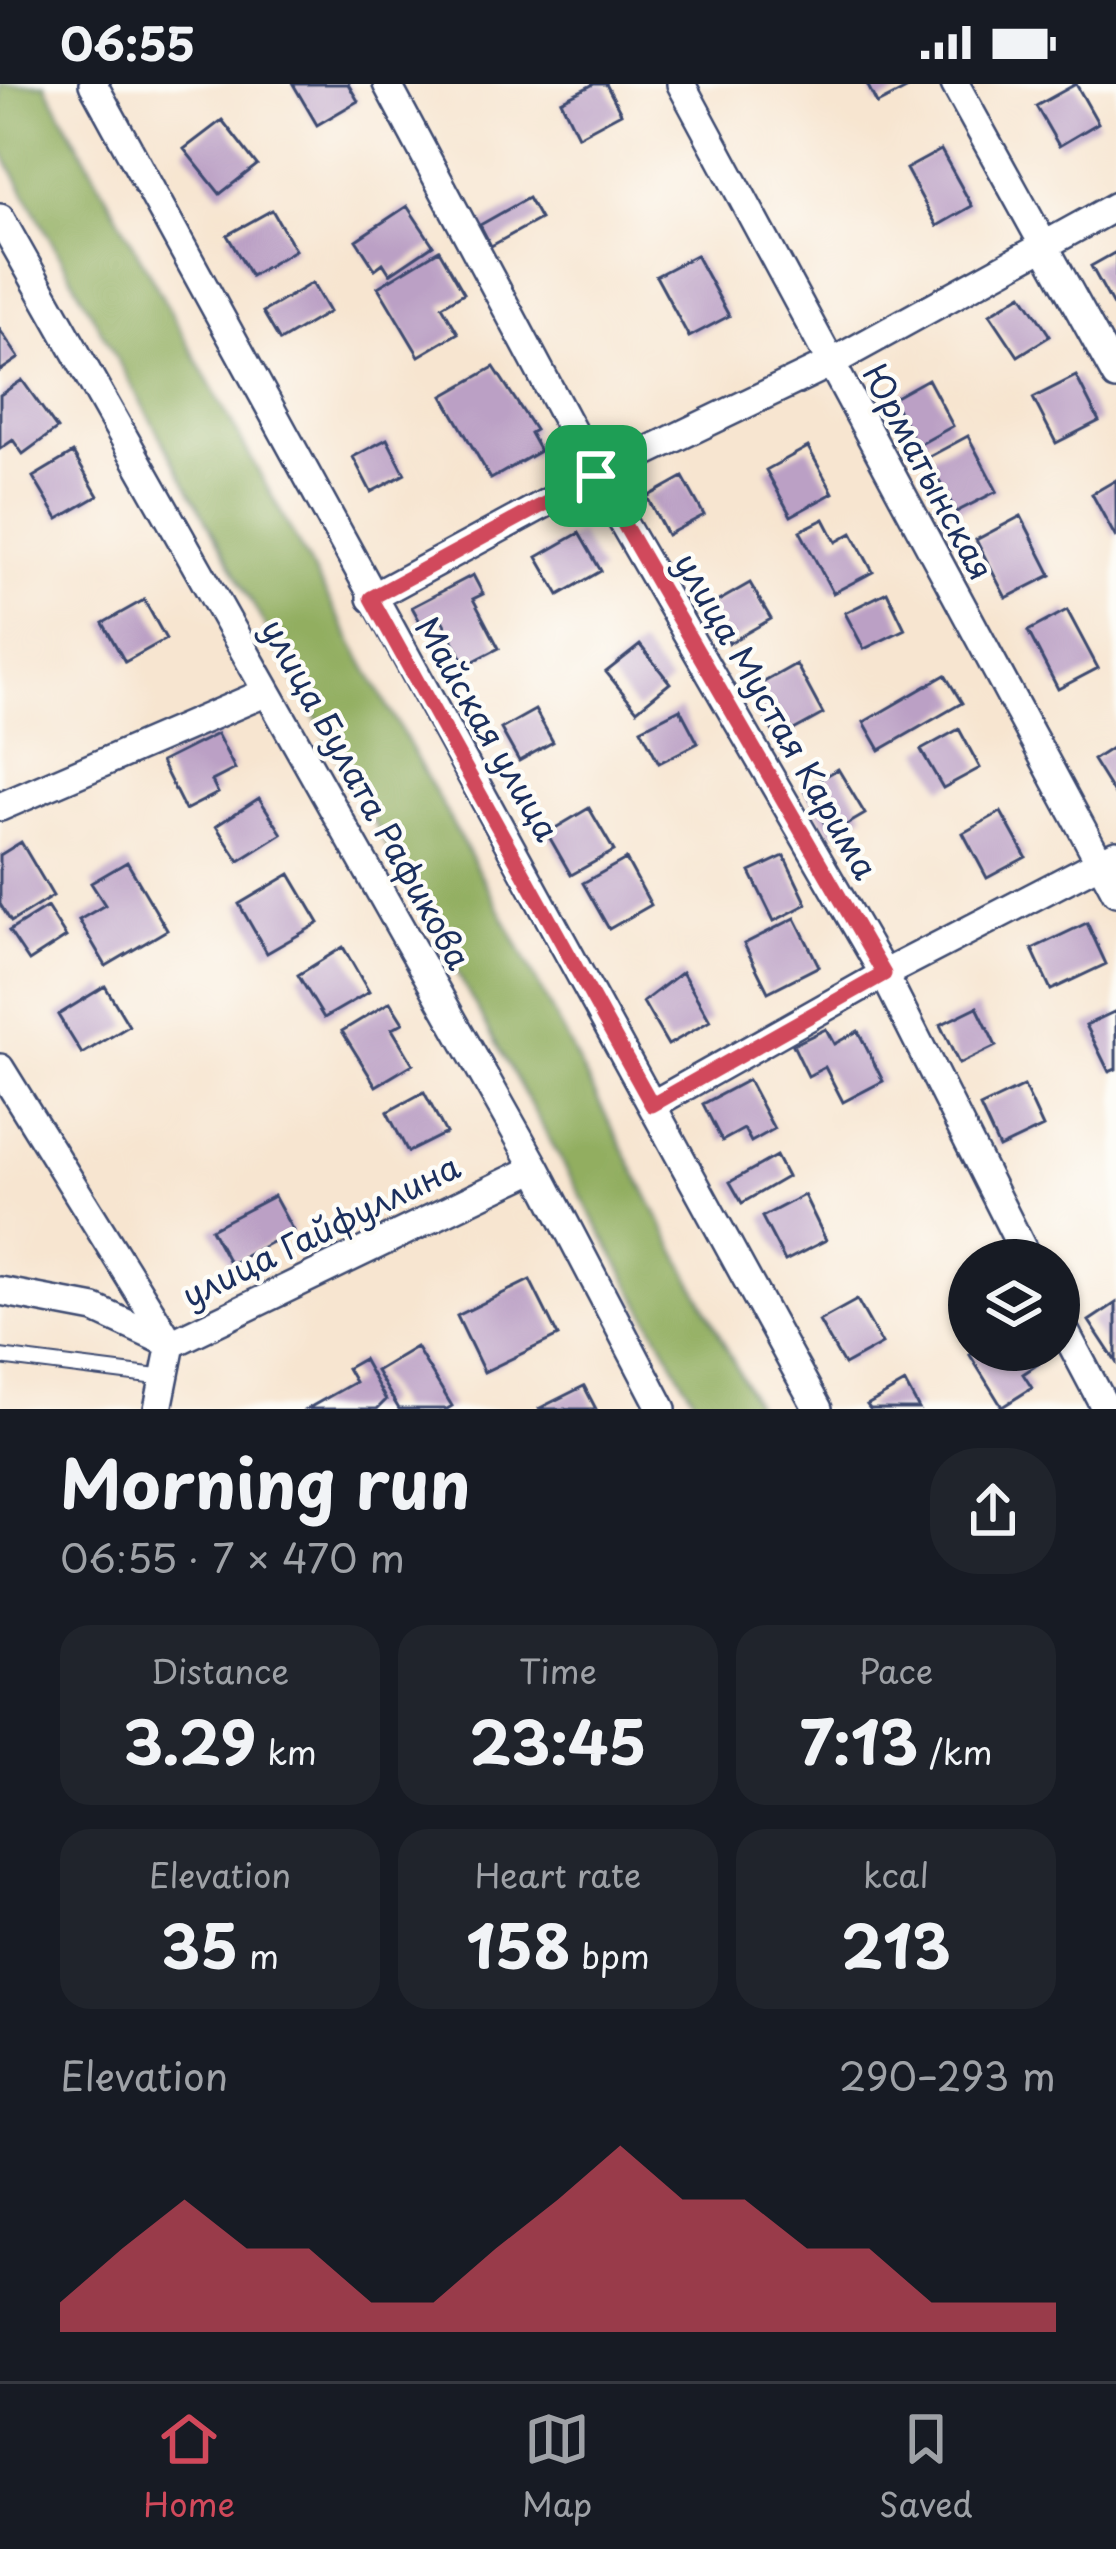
<!DOCTYPE html>
<html lang="en">
<head>
<meta charset="utf-8">
<style>
  body { margin:0; font-family:"Playpen Sans",sans-serif; background:#20242c; color:#f1f3f6; height:100vh; display:flex; flex-direction:column; font-size:45px; white-space:nowrap }
  * { box-sizing:border-box; margin:0 }
  p { font-size:39px; color:#9ea1a6 }
  .icon { flex:none; width:66px; height:66px; fill:none; stroke:currentColor; stroke-width:2; stroke-linecap:round; stroke-linejoin:round }
  .map { position:relative; height:1325px; overflow:hidden }
  .drawer { display:flex; flex-direction:column; background:#171b24; flex:1 }
  .drawer>* { flex:none }
  .fabs { position:absolute; left:948px; top:1155px; display:grid; gap:24px }
  .fabs a { display:grid; place-items:center; width:132px; height:132px; border-radius:50%; background:#171b24; box-shadow:0 3px 9px #0004; font-size:60px }
  .pin { position:absolute; display:grid; place-items:center; width:102px; height:102px; color:#fff; margin:-51px; border-radius:24px; box-shadow:0 6px 18px #0006 }
  .round { display:grid; place-items:center; flex:none; width:126px; height:126px; border-radius:48px; background:#20242c }
  .headline { display:flex; align-items:center; justify-content:space-between; height:204px; padding:0 60px }
  h1 { font-size:66px; font-weight:700; line-height:90px }
  .figures { display:grid; grid-template-columns:repeat(3,1fr); gap:18px; height:204px; padding:12px 60px }
  .figures div { display:grid; align-content:center; border-radius:30px; background:#20242c; text-align:center }
  .figures b { font-size:60px; font-weight:700 }
  .figures small { font-size:33px; font-weight:400 }
  .figures p { font-size:33px }
  .chart { height:336px; padding:24px 60px }
  .chart p { display:flex; justify-content:space-between }
  .chart svg { width:100%; height:216px; margin-top:12px; fill:#d1495b; opacity:.7 }
  .status { display:flex; justify-content:space-between; align-items:center; height:84px; padding:0 60px; background:#171b24; direction:ltr }
  .status svg { height:33px; fill:currentColor }
  .dock { display:flex; justify-content:space-around; align-items:center; height:168px; border-top:3px solid #363941; background:#171b24; font-size:33px; color:#9ea1a6 }
  .dock a { display:grid; justify-items:center; gap:6px }
  .dock .active { color:#d1495b }
  .map>svg:first-child { display:block }
</style>
</head>
<body>
<div class="status"><b>06:55</b><svg viewBox="0 0 49 12"><path d="M0 12V9h3v3zM5 12V6h3v6zM10 12V3h3v9zM15 12V0h3v12zM26 1h20v11H26zM47 4h2v5h-2z"/></svg></div>
<div class="map">
<svg width="1116" height="1325" viewBox="0 0 1116 1325">
  <rect width="100%" height="100%" fill="#fdfcf7"/>
  <filter id="ink" filterUnits="userSpaceOnUse"><feTurbulence type="fractalNoise" baseFrequency=".00833" numOctaves="2"/><feDisplacementMap in="SourceGraphic" scale="24" xChannelSelector="R" yChannelSelector="G"/><feConvolveMatrix kernelMatrix="1 2 1 2 8 2 1 2 1" color-interpolation-filters="sRGB"/></filter>
  <filter id="wash" filterUnits="userSpaceOnUse"><feTurbulence type="fractalNoise" baseFrequency=".004" numOctaves="4" result="noise"/><feDisplacementMap in="SourceGraphic" scale="48" xChannelSelector="R" yChannelSelector="G"/><feGaussianBlur stdDeviation="2.7" result="paint"/><feColorMatrix in="noise" values="0 0 0 0 0 0 0 0 0 0 0 0 0 0 0 0 0 1.4 0 .05"/><feComposite in="paint" operator="in"/></filter>
  <g filter="url(#wash)">
    <rect width="100%" height="100%" fill="#f7e5d0"/>
    <path fill="#92ae61" stroke="#566e60" stroke-width="3" d="M0 0H45L497 821 758 1325H699L0 64Z"/>
    <g id="blocks">
      <path fill="#bba0c5" d="M293 0H348L358 17 317 41Z
        M594 0H606L621 29 578 52 561 17Z
        M867 0H916L877 20Z
        M1076 0 1098 39 1059 62 1036 22Z
        M222 36 257 81 220 110 184 65Z
        M941 66 972 122 937 142 906 85Z
        M528 114 540 135 491 162 480 141Z
        M407 122 433 161 390 190 383 179 375 185 356 156Z
        M272 126 295 166 251 192 227 151Z
        M439 166 464 209 442 222 458 249 419 272 378 203Z
        M1116 168V227L1091 182Z
        M696 171 729 232 689 253 656 192Z
        M312 199 329 228 280 257 263 228Z
        M1022 210 1050 252 1018 272 990 230Z
        M0 246 19 274 0 287Z
        M494 283 535 346 530 349 540 367 491 395 443 312Z
        M1076 292 1099 337 1056 359 1033 314Z
        M928 295 953 342 917 362 892 315Z
        M22 296 57 345 23 370 13 356 0 365V311Z
        M968 352 997 407 956 428 927 374Z
        M387 355 405 390 371 408 353 373Z
        M808 363 833 409 791 432 766 386Z
        M73 369 98 412 58 435 33 393Z
        M683 393 704 431 667 451 647 413Z
        M1116 396V454L1092 410Z
        M1021 432 1051 491 1006 514 976 456Z
        M824 435 836 458 852 449 873 488 833 509 800 447Z
        M579 449 601 487 559 511 537 473Z
        M473 491 483 510 473 515 499 564 466 581 441 534 423 543 412 523Z
        M750 499 771 535 729 559 708 523Z
        M887 508 905 545 864 565 845 529Z
        M144 516 166 555 125 578 103 539Z
        M1067 526 1098 584 1058 605 1028 547Z
        M640 561 670 599 637 626 606 588Z
        M796 580 823 630 777 655 750 606Z
        M945 591 962 619 880 666 864 638Z
        M680 625 698 659 659 679 641 645Z
        M535 626 553 658 519 677 501 645Z
        M959 645 980 684 943 704 921 666Z
        M217 650 235 685 212 697 218 709 185 726 161 678Z
        M1116 661V713L1093 676Z
        M838 685 865 730 831 750 804 705Z
        M259 714 282 750 239 777 216 742Z
        M589 724 614 767 571 791 547 749Z
        M1001 728 1026 773 987 794 963 749Z
        M21 758 53 812 11 838 0 820V771Z
        M784 772 807 820 774 837 750 788Z
        M626 775 651 821 609 845 583 799Z
        M127 778 167 846 106 882 79 836 105 821 91 799Z
        M290 790 319 839 267 869 239 820Z
        M47 823 66 853 29 877 9 847Z
        M795 834 819 882 768 908 744 860Z
        M1087 839 1106 880 1051 906 1032 865Z
        M343 863 369 908 324 934 298 891Z
        M682 888 710 937 668 961 643 918Z
        M105 902 129 942 82 970 58 931Z
        M390 918 403 939 392 945 413 980 376 1002 342 947Z
        M977 923 996 962 959 980 940 941Z
        M1116 927V985L1109 988 1086 941Z
        M826 945 834 960 858 947 883 997 843 1018 825 983 808 992 793 961Z
        M748 996 774 1045 751 1058 744 1045 722 1057 703 1020Z
        M1024 1002 1043 1043 999 1064 980 1023Z
        M424 1008 446 1049 408 1068 387 1028Z
        M776 1072 787 1093 742 1119 730 1098Z
        M804 1111 826 1156 785 1177 762 1133Z
        M274 1112 293 1147 230 1180 211 1145Z
        M530 1196 558 1252 484 1288 457 1232Z
        M857 1216 882 1260 844 1281 819 1237Z
        M1116 1219V1278L1089 1237Z
        M416 1263 452 1322 447 1325H399L376 1287Z
        M978 1266H1029L1038 1280 1023 1290 1032 1304 1002 1323 970 1271Z
        M363 1275 386 1316 377 1325H307L355 1298 347 1284Z
        M905 1299 919 1325H870L867 1321Z
        M584 1302 596 1325H538Z"/>
    </g>
  </g>
  <g filter="url(#ink)">
    <use href="#blocks" fill-opacity="0" stroke="#3c4a6f" stroke-width="3"/>
    <g fill="none" stroke-linecap="round" stroke-linejoin="round">
      <g stroke="#3c4a6f" stroke-width="18">
        <path id="lane" d="M0 1273 165 1294"/>
      </g>
      <g stroke="#3c4a6f" stroke-width="32">
        <path id="street" d="M93 0 818 1325
          M387 0 596 392 884 890 1028 1176
          M681 0 1116 808
          M955 0 1116 292
          M0 134 536 1084 662 1325
          M371 514 596 392 829 280 1116 122
          M0 723 267 608
          M0 984 171 1260 158 1325
          M652 1021 884 890 1116 770
          M0 1207 95 1225 171 1260 536 1084
          M1059 1236 1106 1325"/>
      </g>
      <use href="#lane" stroke="#fff" stroke-width="14"/>
      <use href="#street" stroke="#fff" stroke-width="27"/>
    </g>
  </g>
  <g fill="none" stroke-linecap="round" stroke-linejoin="round" filter="url(#ink)">
    <g stroke="#fff" stroke-width="24">
      <path id="route" d="M596 392 884 890 652 1021 371 514Z"/>
    </g>
    <use href="#route" stroke="#d1495b" stroke-width="15"/>
  </g>
  <g text-anchor="middle" stroke-width="9" stroke-linejoin="round" paint-order="stroke">
    <g font-size="33" fill="#1b2f5e" stroke="#fdfcf7">
      <text transform="translate(928 388) rotate(62)" y="12">Юрматынская</text>
      <text transform="translate(776 632) rotate(60)" y="12">улица Мустая Карима</text>
      <text transform="translate(487 645) rotate(60)" y="12">Майская улица</text>
      <text transform="translate(366 710) rotate(61)" y="12">улица Булата Рафикова</text>
      <text transform="translate(321 1147) rotate(-26)" y="12">улица Гайфуллина</text>
    </g>
  </g>
</svg>
<div class="fabs">
<a><svg class="icon" aria-label="layers" viewBox="0 0 24 24"><path d="M12 4l9 5-9 5-9-5zM3 14l9 5 9-5"/></svg></a>
</div>
<div class="pin" style="left:596px;top:392px;background:#1e9e55"><svg class="icon" aria-label="arrive" viewBox="0 0 24 24"><path d="M6 21V4h12l-3 4 3 4H6"/></svg></div>
</div>
<section class="drawer">
<div class="headline"><div><h1>Morning run</h1><p>06:55 · 7 × 470 m</p></div><a class="round"><svg class="icon" aria-label="share" viewBox="0 0 24 24"><path d="M12 15V3M7 8l5-5 5 5M5 13v7h14v-7"/></svg></a></div>
<div class="figures">
<div><p>Distance</p><b>3.29<small> km</small></b></div>
<div><p>Time</p><b>23:45</b></div>
<div><p>Pace</p><b>7:13<small> /km</small></b></div>
</div>
<div class="figures">
<div><p>Elevation</p><b>35<small> m</small></b></div>
<div><p>Heart rate</p><b>158<small> bpm</small></b></div>
<div><p>kcal</p><b>213</b></div>
</div>
<div class="chart"><p><span>Elevation</span>290–293 m</p>
<svg viewBox="0 0 160 44" preserveAspectRatio="none"><path d="M0 44V38L10 27L20 17L30 27L40 27L50 38L60 38L70 27L80 17L90 6L100 17L110 17L120 27L130 27L140 38L150 38L160 38V44z"/></svg>
</div>
</section>
<nav class="dock">
<a class="active"><svg class="icon" aria-label="home" viewBox="0 0 24 24"><path d="M3 11l9-7 9 7M6 9v11h12V9"/></svg>Home</a>
<a><svg class="icon" aria-label="map" viewBox="0 0 24 24"><path d="M3 6l6-2 6 2 6-2v14l-6 2-6-2-6 2zM9 4v14M15 6v14"/></svg>Map</a>
<a><svg class="icon" aria-label="saved" viewBox="0 0 24 24"><path d="M7 4h10v16l-5-4-5 4z"/></svg>Saved</a>
</nav>
</body>
</html>
